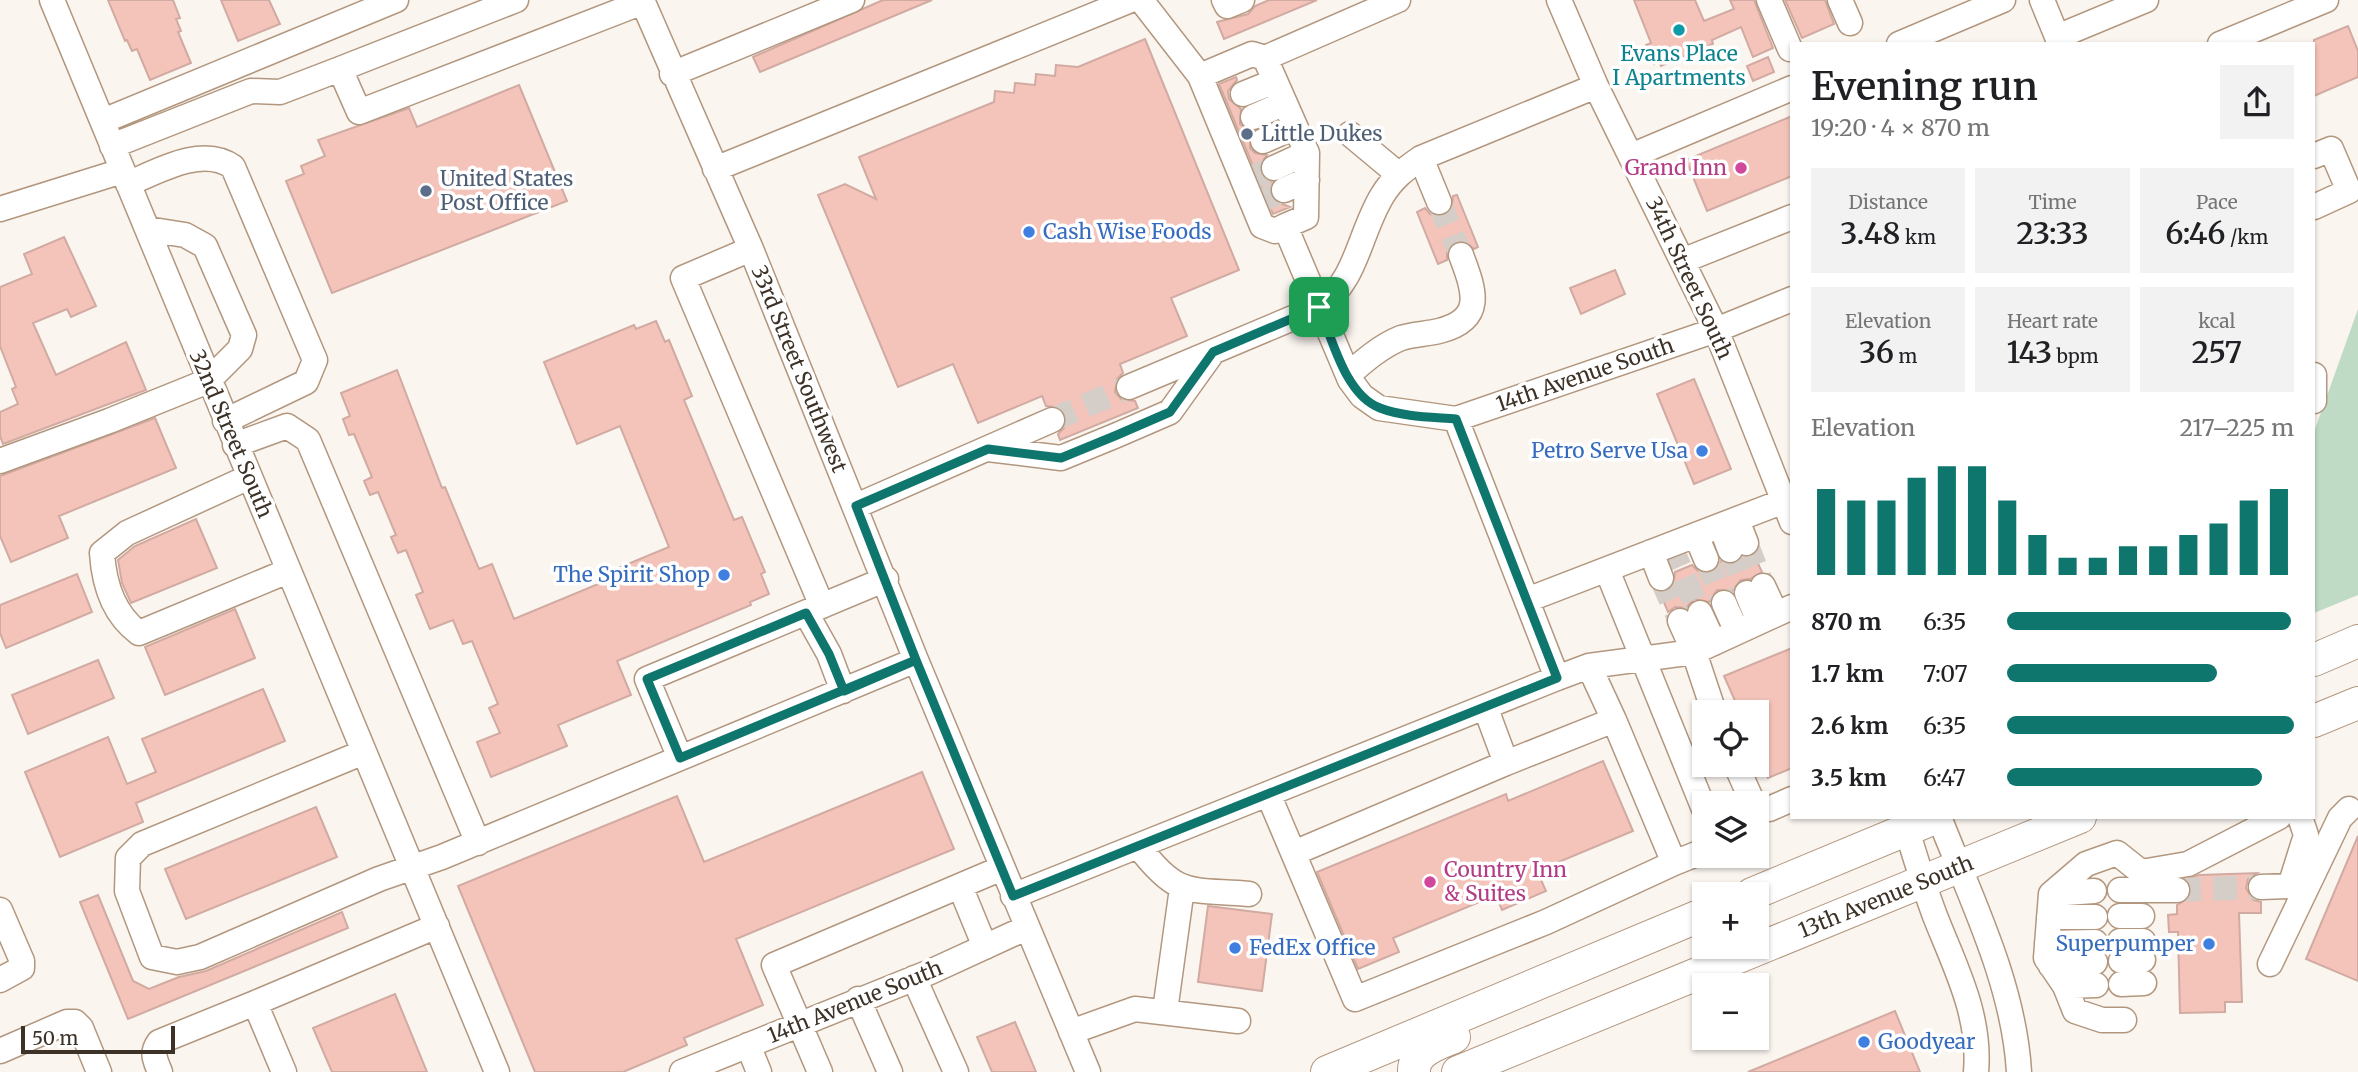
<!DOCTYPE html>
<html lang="en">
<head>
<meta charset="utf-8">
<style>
  body { margin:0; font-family:Merriweather,serif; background:#f2f2f2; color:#202124; height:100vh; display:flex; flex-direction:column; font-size:26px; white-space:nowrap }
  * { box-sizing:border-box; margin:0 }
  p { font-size:23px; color:#757577 }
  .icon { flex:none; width:38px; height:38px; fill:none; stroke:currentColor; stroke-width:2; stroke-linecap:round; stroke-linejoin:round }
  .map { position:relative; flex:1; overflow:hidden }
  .panel { position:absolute; left:1790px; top:42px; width:525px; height:777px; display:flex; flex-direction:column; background:#fff; border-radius:0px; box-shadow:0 2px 5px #0004 }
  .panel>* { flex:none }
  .controls { position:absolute; left:1692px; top:700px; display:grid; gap:14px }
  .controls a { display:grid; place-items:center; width:77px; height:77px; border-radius:0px; background:#fff; box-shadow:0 2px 5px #0004; font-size:35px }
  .scale { position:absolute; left:21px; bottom:18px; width:154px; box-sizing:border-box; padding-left:7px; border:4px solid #3d3227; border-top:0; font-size:19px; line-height:24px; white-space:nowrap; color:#3d3227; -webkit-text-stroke:5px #fff; paint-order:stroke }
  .pin { position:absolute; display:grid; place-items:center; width:60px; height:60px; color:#fff; margin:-30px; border-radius:14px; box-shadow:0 4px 10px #0006 }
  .round { display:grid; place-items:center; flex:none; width:74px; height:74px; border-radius:0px; background:#f2f2f2 }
  .head { display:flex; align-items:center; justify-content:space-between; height:119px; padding:0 21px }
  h1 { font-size:38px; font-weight:600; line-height:52px }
  .figures { display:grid; grid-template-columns:repeat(3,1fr); gap:10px; height:119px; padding:7px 21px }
  .figures div { display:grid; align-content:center; border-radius:0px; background:#f2f2f2; text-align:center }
  .figures b { font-size:30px; font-weight:600 }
  .figures small { font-size:19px; font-weight:400 }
  .figures p { font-size:19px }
  .chart { height:196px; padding:14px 21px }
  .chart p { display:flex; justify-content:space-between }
  .chart svg { width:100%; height:126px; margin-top:7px; stroke:#0f766e; stroke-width:6 }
  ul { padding:0 21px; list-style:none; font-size:23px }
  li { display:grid; grid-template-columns:112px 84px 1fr; align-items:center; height:52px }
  li i { height:18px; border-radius:9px; background:#0f766e }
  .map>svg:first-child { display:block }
</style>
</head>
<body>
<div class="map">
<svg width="2358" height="1072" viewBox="0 0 2358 1072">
  <rect width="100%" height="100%" fill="#fbf5f0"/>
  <path fill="#bfdbc5" d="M2358 309V595L2314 613V432Z"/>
  <path fill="#f4c4ba" stroke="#d1aaa1" stroke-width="2" d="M108 0H173L180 18 176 19 181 31 178 32 191 63 150 80 137 49 132 51 127 40 125 41Z
    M221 0H269L280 24 238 41Z
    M883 0H932L760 72 753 57Z
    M1269 0H1317L1224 39 1217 22 1248 14 1255 6Z
    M1634 0H1695L1704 21 1734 9 1730 0H1754L1773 48 1753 57 1741 27 1712 40 1713 44 1661 66 1659 61 1654 64 1646 45 1651 43Z
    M1785 0H1825L1834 24 1802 38Z
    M2348 26 2358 51V77L2314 96V40Z
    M1145 39 1239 270 1171 298 1187 336 1120 364 1123 373 1117 379 1115 392 1121 399 1135 401 1138 408 1060 440 1058 434 1064 428 1066 415 1060 408 1046 406 1042 396 978 423 953 364 898 387 818 195 845 184 876 199 859 157 994 102 995 91 1014 93 1015 83 1035 85 1036 74 1055 76 1056 65 1078 67Z
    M1768 57 1774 72 1753 81 1747 66Z
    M1236 77 1237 80 1228 91 1229 99 1241 109 1240 124 1251 132 1250 148 1255 153 1267 155 1259 166 1260 173 1271 182 1270 195 1275 201 1290 207 1273 214 1219 84Z
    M519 85 567 201 332 293 286 181 304 174 301 166 325 156 318 140 409 108 417 127Z
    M1792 116V176L1707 211 1686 160Z
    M1457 195 1478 247 1474 249 1464 241H1455L1447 252V260L1438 264 1417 212 1425 208 1430 214 1444 216 1451 211 1453 196Z
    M64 237 96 306 71 317 67 309 33 323 56 375 126 342 146 390 3 444 0 436V412L18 404 12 389 16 387 0 346V287L32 274 24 254Z
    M1615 270 1625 294 1581 314 1570 288Z
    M656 321 665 342 669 340 692 396 684 400 734 520 742 517 765 572 761 574 769 594 750 602 751 605 617 661 631 695 558 725 567 746 491 777 477 742 500 733 489 708 498 704 472 641 463 644 453 620 430 629 416 595 423 592 406 550 398 553 391 537 396 535 378 492 370 495 364 481 372 477 354 434 349 435 343 419 350 416 341 393 397 370 442 488 445 487 479 569 492 564 514 619 608 580 606 573 669 547 620 426 577 444 544 362 634 325 636 329Z
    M1694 379 1731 469 1694 484 1657 394Z
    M155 418 176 468 59 516 68 538 11 562 0 536V476Z
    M196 519 217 568 131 603 122 583 118 560 135 546Z
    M1754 555 1762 572 1750 579 1741 580 1732 591 1717 590 1709 602 1694 599 1686 608 1675 607 1668 612 1660 593 1673 587 1675 572 1692 565 1698 571 1711 573 1721 561 1735 564 1743 557Z
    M77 574 92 612 6 648 0 633V605Z
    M235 609 255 658 165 695 145 647Z
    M1792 648V768L1768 778 1757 752V712H1740L1724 676Z
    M98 660 114 698 28 734 12 695Z
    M263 689 285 741 136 803 143 822 60 857 25 772 108 737 127 784 156 772 142 739Z
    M1603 761 1633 831 1537 871 1546 891 1502 910 1496 895 1393 938 1399 952 1358 969 1317 872 1506 794 1508 801Z
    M922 772 954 849 736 939 763 1005 684 1038 687 1045 623 1072H535L458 886 677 796 704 862Z
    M316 807 337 857 186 919 165 869Z
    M2358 836V981L2306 959Z
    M2257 873 2248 879 2246 888 2253 900 2261 902V913H2239L2242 1002H2225V1012L2180 1013 2178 932H2169L2168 915 2177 914V905L2190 897 2192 889 2187 879 2199 875Z
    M98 895 133 981 149 989 179 977 206 971 342 912 348 928 128 1019 80 902Z
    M1208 906 1272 914 1262 991 1198 982Z
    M395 994 427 1072H332L313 1028Z
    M1895 1011 1920 1072H1748Z
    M1015 1022 1036 1072H992L977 1037Z"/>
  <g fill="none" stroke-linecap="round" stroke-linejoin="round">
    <path stroke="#d5cec8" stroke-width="24" stroke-dasharray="24 12" stroke-linecap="butt" d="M1253 177 1274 168
      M1263 200 1284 190
      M1439 202 1461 255
      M1052 420 1129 387
      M1746 543 1763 586
      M1670 545 1700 613
      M1730 550 1747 593
      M1706 559 1724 603
      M1661 578 1680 621
      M2177 890 2261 887"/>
    <g stroke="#b2977e" stroke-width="27">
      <path id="minor" d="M52 0 497 1072
        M642 0 751 249 916 660 1088 1072
        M1141 0 1200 76 1262 226 1275 231 1285 226 1350 380 1362 396 1379 408 1456 419 1716 330 1792 299
        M1224 0 1227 6 1242 0
        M1559 0 1596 86 1716 330 1792 522
        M1769 0 1790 49
        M1840 0 1850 23
        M2042 0 2060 44
        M2057 37 2146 0
        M1899 44 2003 0
        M2220 44 2326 0
        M1265 58 1398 0
        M340 69 516 0
        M672 74 852 0
        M1200 76 1252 54 1265 58 1307 153 1306 217 1285 226
        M1243 94 1275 81
        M1253 117 1285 103
        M103 121 396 0
        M1350 134 1398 174
        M1263 141 1295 127
        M112 146 251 91 280 92 340 69 359 112 643 2
        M1631 156 1792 88
        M2314 156 2331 149 2349 191 2314 207
        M1421 158 1439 202
        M1274 168 1307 153
        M715 169 1131 0
        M128 184C158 171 203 145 233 167L315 360 306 382 225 421
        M1284 190 1307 180
        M0 209 122 171
        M751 249 683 278 822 606
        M1682 261 1792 217
        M1348 375C1364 361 1381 346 1401 338 1413 334 1427 334 1439 331 1486 319 1474 290 1461 255
        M2314 375V401
        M1129 387 1319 307C1357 281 1359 234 1382 196 1392 179 1405 169 1421 158L1596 86
        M235 445 287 426 308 440 478 843
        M988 449 1061 458 1117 435 1170 412 1213 352
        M0 461 109 421 208 381 240 349 244 335 205 246 185 235 147 229
        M249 477 127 533 102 553C104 584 113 614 139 633L288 571
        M856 506 1052 420
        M1737 520 1746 543
        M1721 526 1730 550
        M1696 535 1706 559
        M1651 552 1661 578
        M1607 570 1704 809
        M1763 586 1776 614
        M1747 593 1759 622
        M1527 600 1784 501
        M1724 603 1737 632
        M806 613 829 654 843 691
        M1700 613 1714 643
        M1680 621 1694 652 1792 607
        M1589 666 1614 720
        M1557 678 1589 666 1694 652 1714 712
        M364 752 142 844 128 858 127 891 152 957 177 962 200 957 379 879 442 857 916 660
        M680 758 647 679 886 579
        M1736 765 1753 803
        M1269 796 1355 999 1546 922 1674 863 1614 720 1506 763 1486 709
        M1757 806 1769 809 1792 799
        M1903 817C1913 850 1923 884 1935 916 1955 967 1981 1015 1976 1072
        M1939 817C1971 899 2014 984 2019 1072
        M1139 847C1178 898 1189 889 1249 894
        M1294 853 1506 763
        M1674 863 1704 851
        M960 886 985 947
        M2261 887 2290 886 2306 835 2300 817
        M2120 890H2177
        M2051 894 2094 891
        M1013 896 1557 678 1456 419
        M0 910 22 961V968L0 980
        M2120 916H2142
        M2049 917H2095
        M2120 941H2143
        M2047 943 2095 942
        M2121 961 2143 960
        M2270 964 2340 818 2349 809
        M2051 966 2095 962
        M914 978 956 1072
        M2121 984 2144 983
        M2065 986 2096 985
        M858 999 890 1072
        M1165 1011 1182 888
        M2124 1020H2102L2075 1011 2065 986 2046 958 2051 894 2086 864 2117 853 2141 872 2188 864 2279 817
        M1071 1032 1135 1009 1238 1021
        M748 1045 759 1072
        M0 1051 67 1022H75L81 1028 99 1072
        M160 1072C155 1060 151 1053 159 1042L255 1003
        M284 1072 255 1003 437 926
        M682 1072 930 972 1026 928
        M820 1072 774 965 1002 868"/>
    </g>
    <g stroke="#b2977e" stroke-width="34">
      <path id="major" d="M2314 660 2358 641
        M2314 721 2358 703
        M1752 894 1937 817
        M1327 1072 1704 914
        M1414 1072C1413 1051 1438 1044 1454 1037
        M1458 1072 2080 817"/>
    </g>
    <use href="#minor" stroke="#fff" stroke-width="24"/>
    <use href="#major" stroke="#fff" stroke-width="32"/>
  </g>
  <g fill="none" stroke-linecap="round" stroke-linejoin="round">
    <g stroke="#fff" stroke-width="14">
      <path id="route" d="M1319 307 1213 352 1170 412 1117 435 1061 458 988 449 856 506 916 660 680 758 647 679 806 613 829 654 844 691 916 660 1013 896 1557 678 1456 419C1432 417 1403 417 1380 408 1345 395 1332 338 1319 307"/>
    </g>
    <use href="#route" stroke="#0f766e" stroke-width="9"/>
  </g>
  <circle fill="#0f9aa8" stroke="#fff" stroke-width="2.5" cx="1679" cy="30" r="7"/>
  <g fill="#5c6f8a" stroke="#fff" stroke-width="2.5">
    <circle cx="1247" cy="134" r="7"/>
    <circle cx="426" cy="191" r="7"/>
  </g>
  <g fill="#d1479c" stroke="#fff" stroke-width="2.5">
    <circle cx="1741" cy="168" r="7"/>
    <circle cx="1430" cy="882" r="7"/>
  </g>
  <g fill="#3f7fe0" stroke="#fff" stroke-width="2.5">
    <circle cx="1029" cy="232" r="7"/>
    <circle cx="1702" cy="451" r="7"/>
    <circle cx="724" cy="575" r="7"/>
    <circle cx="2209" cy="944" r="7"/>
    <circle cx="1235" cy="948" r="7"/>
    <circle cx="1864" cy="1042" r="7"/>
  </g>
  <g text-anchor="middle" stroke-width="7" stroke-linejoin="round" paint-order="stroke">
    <g font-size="21" fill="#0d838f" stroke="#fff">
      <text x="1679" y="61">Evans Place<tspan x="1679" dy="24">I Apartments</tspan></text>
    </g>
    <g font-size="21" fill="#4e5e75" stroke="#fff" text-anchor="start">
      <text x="1261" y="141">Little Dukes</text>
      <text x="440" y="186">United States<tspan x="440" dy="24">Post Office</tspan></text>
    </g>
    <g font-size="21" fill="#b23c85" stroke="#fff" text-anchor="end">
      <text x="1727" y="175">Grand Inn</text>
      <text x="1444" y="877" text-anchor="start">Country Inn<tspan x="1444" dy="24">&amp; Suites</tspan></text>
    </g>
    <g font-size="21" fill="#366cbe" stroke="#fff" text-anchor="start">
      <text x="1043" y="239">Cash Wise Foods</text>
      <text x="1688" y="458" text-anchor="end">Petro Serve Usa</text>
      <text x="710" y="582" text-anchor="end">The Spirit Shop</text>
      <text x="2195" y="951" text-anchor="end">Superpumper</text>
      <text x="1249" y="955">FedEx Office</text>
      <text x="1878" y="1049">Goodyear</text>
    </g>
    <g font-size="21" fill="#3d3227" stroke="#fff">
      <text transform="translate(1689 278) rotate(65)" y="7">34th Street South</text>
      <text transform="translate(799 369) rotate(68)" y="7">33rd Street Southwest</text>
      <text transform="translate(1585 375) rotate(-19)" y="7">14th Avenue South</text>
      <text transform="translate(231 434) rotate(67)" y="7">32nd Street South</text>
      <text transform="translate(1886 897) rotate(-22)" y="7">13th Avenue South</text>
      <text transform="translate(855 1002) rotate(-22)" y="7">14th Avenue South</text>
    </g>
  </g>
</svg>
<div class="controls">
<a><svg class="icon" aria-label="locate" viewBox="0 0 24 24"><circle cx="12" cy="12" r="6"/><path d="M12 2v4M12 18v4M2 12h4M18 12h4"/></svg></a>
<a><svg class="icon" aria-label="layers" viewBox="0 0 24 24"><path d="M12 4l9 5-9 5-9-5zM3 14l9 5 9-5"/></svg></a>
<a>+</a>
<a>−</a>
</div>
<div class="scale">50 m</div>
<div class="pin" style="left:1319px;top:307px;background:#1e9e55"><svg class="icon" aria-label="arrive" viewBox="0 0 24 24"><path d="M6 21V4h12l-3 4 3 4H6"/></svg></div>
<section class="panel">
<div class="head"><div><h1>Evening run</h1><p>19:20 · 4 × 870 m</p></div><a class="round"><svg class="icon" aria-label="share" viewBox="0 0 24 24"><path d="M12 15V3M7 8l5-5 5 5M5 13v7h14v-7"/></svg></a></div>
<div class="figures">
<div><p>Distance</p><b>3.48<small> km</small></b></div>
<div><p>Time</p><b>23:33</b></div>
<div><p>Pace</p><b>6:46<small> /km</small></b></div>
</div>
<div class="figures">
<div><p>Elevation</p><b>36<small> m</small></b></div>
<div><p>Heart rate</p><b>143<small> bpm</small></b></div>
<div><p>kcal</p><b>257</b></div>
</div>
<div class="chart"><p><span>Elevation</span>217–225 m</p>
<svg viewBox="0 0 160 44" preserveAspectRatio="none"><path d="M5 44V14M15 44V18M25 44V18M35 44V10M45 44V6M55 44V6M65 44V18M75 44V30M85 44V38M95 44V38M105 44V34M115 44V34M125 44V30M135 44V26M145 44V18M155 44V14"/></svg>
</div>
<ul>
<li><b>870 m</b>6:35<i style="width:99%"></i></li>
<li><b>1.7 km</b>7:07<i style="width:73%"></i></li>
<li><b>2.6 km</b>6:35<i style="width:100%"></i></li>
<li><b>3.5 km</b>6:47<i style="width:89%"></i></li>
</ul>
</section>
</div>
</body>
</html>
